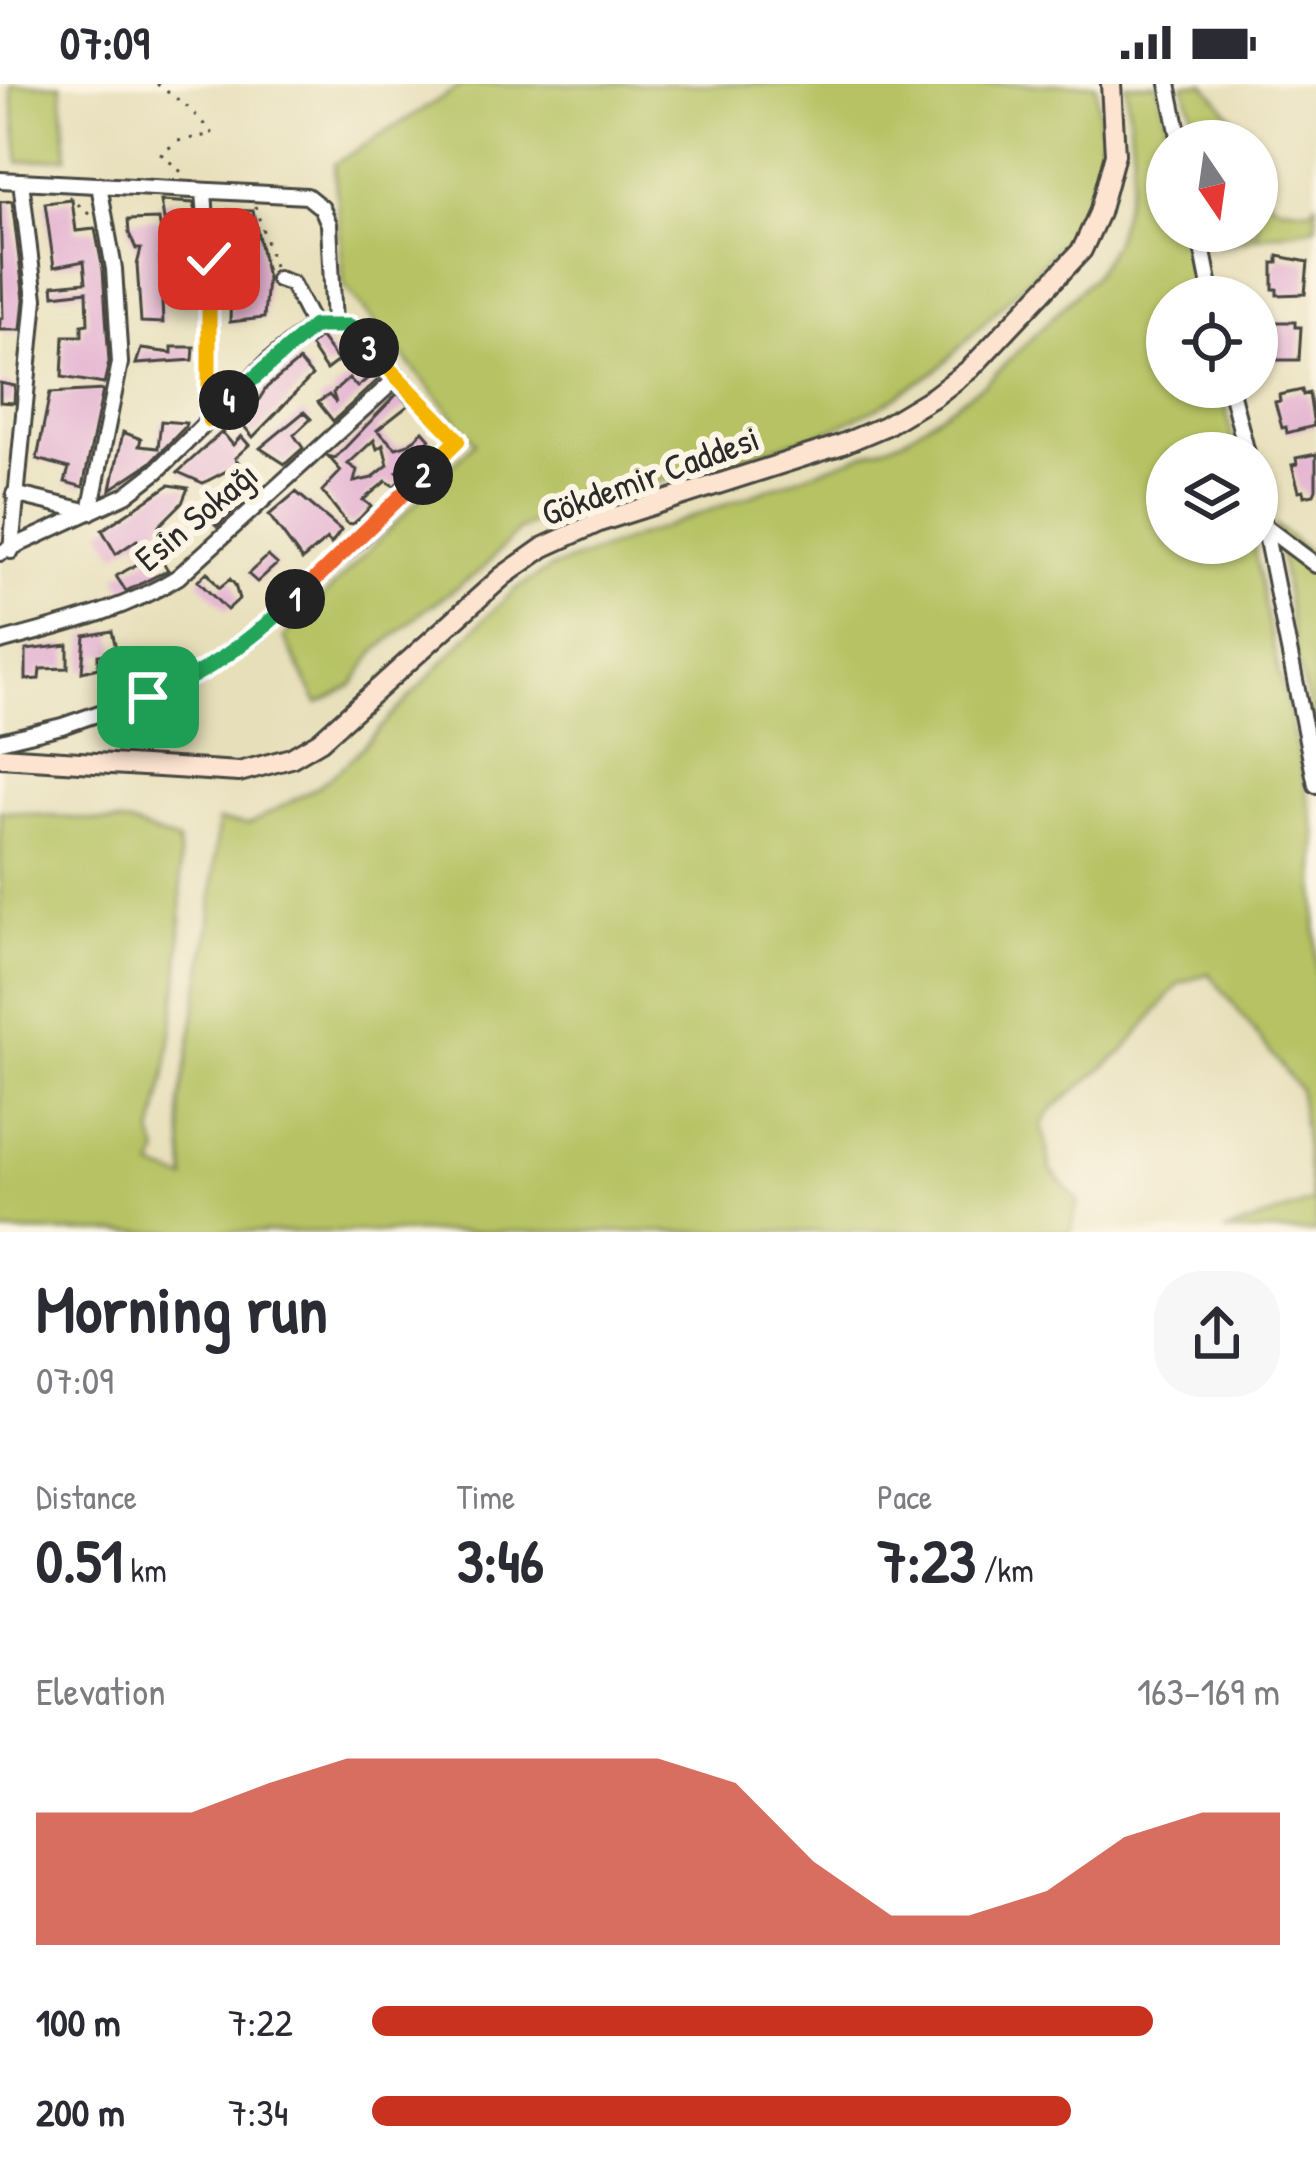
<!DOCTYPE html>
<html lang="en">
<head>
<meta charset="utf-8">
<style>
  body { margin:0; font-family:"Patrick Hand",sans-serif; background:#f7f7f7; color:#2b2b33; height:100vh; display:flex; flex-direction:column; font-size:45px; white-space:nowrap }
  * { box-sizing:border-box; margin:0 }
  p { font-size:39px; color:#7c7c81 }
  .icon { flex:none; width:66px; height:66px; fill:none; stroke:currentColor; stroke-width:2; stroke-linecap:round; stroke-linejoin:round }
  .map { position:relative; height:1148px; overflow:hidden }
  .drawer { display:flex; flex-direction:column; background:#fff; flex:1 }
  .drawer>* { flex:none }
  .needle { width:78px; rotate:167deg }
  .tools { position:absolute; left:1146px; top:36px; display:grid; gap:24px }
  .tools a { display:grid; place-items:center; width:132px; height:132px; border-radius:50%; background:#fff; box-shadow:0 3px 9px #0004; font-size:60px }
  .pin { position:absolute; display:grid; place-items:center; width:102px; height:102px; color:#fff; margin:-51px; border-radius:24px; box-shadow:0 6px 18px #0006 }
  .km { position:absolute; width:60px; height:60px; margin:-30px; border-radius:50%; background:#222; color:#fff; font-size:33px; line-height:60px; text-align:center }
  .round { display:grid; place-items:center; flex:none; width:126px; height:126px; border-radius:48px; background:#f7f7f7 }
  .head { display:flex; align-items:center; justify-content:space-between; height:204px; padding:0 36px }
  h1 { font-size:66px; font-weight:700; line-height:90px }
  .stats { display:grid; grid-template-columns:repeat(3,1fr); gap:18px; height:204px; padding:12px 36px }
  .stats div { display:grid; align-content:center }
  .stats b { font-size:60px; font-weight:700 }
  .stats small { font-size:33px; font-weight:400 }
  .stats p { font-size:33px }
  .chart { height:336px; padding:24px 36px }
  .chart p { display:flex; justify-content:space-between }
  .chart svg { width:100%; height:216px; margin-top:12px; fill:#c8321e; opacity:.7 }
  ul { padding:0 36px; list-style:none; font-size:39px }
  li { display:grid; grid-template-columns:192px 144px 1fr; align-items:center; height:90px }
  li i { height:30px; border-radius:15px; background:#c8321e }
  .status { display:flex; justify-content:space-between; align-items:center; height:84px; padding:0 60px; background:#fff; direction:ltr }
  .status svg { height:33px; fill:currentColor }
  .map>svg:first-child { display:block }
</style>
</head>
<body>
<div class="status"><b>07:09</b><svg viewBox="0 0 49 12"><path d="M0 12V9h3v3zM5 12V6h3v6zM10 12V3h3v9zM15 12V0h3v12zM26 1h20v11H26zM47 4h2v5h-2z"/></svg></div>
<div class="map">
<svg width="1316" height="1148" viewBox="0 0 1316 1148">
  <rect width="100%" height="100%" fill="#fcf5e5"/>
  <filter id="ink" filterUnits="userSpaceOnUse"><feTurbulence type="fractalNoise" baseFrequency=".00833" numOctaves="2"/><feDisplacementMap in="SourceGraphic" scale="24" xChannelSelector="R" yChannelSelector="G"/><feConvolveMatrix kernelMatrix="1 2 1 2 8 2 1 2 1" color-interpolation-filters="sRGB"/></filter>
  <filter id="wash" filterUnits="userSpaceOnUse"><feTurbulence type="fractalNoise" baseFrequency=".004" numOctaves="4" result="noise"/><feDisplacementMap in="SourceGraphic" scale="48" xChannelSelector="R" yChannelSelector="G"/><feGaussianBlur stdDeviation="2.7" result="paint"/><feColorMatrix in="noise" values="0 0 0 0 0 0 0 0 0 0 0 0 0 0 0 0 0 1.4 0 .05"/><feComposite in="paint" operator="in"/></filter>
  <g filter="url(#wash)">
    <rect width="100%" height="100%" fill="#e7dfba"/>
    <path fill="#b6c264" stroke="#707648" stroke-width="3" d="M11 0H61L67 73 19 78Z
      M464 0H1096L1103 68 1083 133 1029 194 938 285 881 322 828 347 662 397 567 419 518 447 480 487 422 528 374 569 353 601 318 620 284 553 475 358 344 202 334 80Z
      M1126 0H1157L1170 57 1167 147H1190L1204 213H1167V303H1222L1235 369H1167V459H1253L1268 540 1316 748V1148H1224L1312 1118 1299 1005 1209 889 1179 900 1123 968 1051 1026 1042 1041 1051 1086 1078 1117 1071 1148H0V727L130 740 178 758C188 847 174 963 153 1051L159 1070 153 1084 186 1096 180 1019 210 840 218 737 249 740 319 702 348 678 483 536 516 505 551 484 902 356 987 298 1093 193 1114 158 1131 97 1133 68Z
      M1183 0H1205L1253 57H1202Z
      M1257 68 1266 114 1278 122 1311 125 1316 119V143L1218 160 1215 147H1257Z
      M1276 442 1316 474V652L1294 561Z"/>
    <g id="blocks">
      <path fill="#e2add0" fill-rule="evenodd" d="M72 116 76 147 95 145 103 186 109 278 104 300 62 293 64 252H82V241L88 240 87 207 54 211 53 201 86 198 84 177 54 183 45 119Z
        M12 117 24 215 21 246H0V234H3L0 118Z
        M161 117 194 119 195 134 164 136Z
        M227 126 253 127 267 194 264 234 230 238 231 203 227 204 221 134Z
        M159 135 163 162 196 159 197 170 160 173 163 239 141 238 137 181 141 165H136L129 149 128 136Z
        M1278 172 1308 178 1305 210 1277 211V205H1273V179H1278Z
        M1271 238H1295V243H1301L1299 276H1270V271H1266V244H1271Z
        M320 253 338 277 326 286 310 262Z
        M172 263H194L193 276 136 280 141 265 172 269Z
        M299 277 312 292 253 353 236 333 250 317 251 328 267 303Z
        M377 287 382 292 333 337 318 318 329 311 336 319 333 309 349 294 357 303Z
        M0 299 15 302 14 319 0 318Z
        M103 306 83 403 65 398 69 384 37 375 50 309Z
        M1302 306 1303 311 1309 309 1314 342 1287 349 1286 343 1282 344 1275 318 1280 317 1279 311Z
        M398 309 409 321 377 346 396 364 409 360 423 347 430 355 397 388 403 393 394 402 386 397 363 416 371 422 360 434 353 440 347 439 322 407 341 387 328 372 335 374 339 370ZM374 356 377 365 383 361 388 381 372 394 354 398 357 386 348 380Z
        M304 328 311 335 294 351 303 364 285 380 260 364Z
        M161 337 186 339 185 343 150 379 111 405 123 348 141 355 139 362 158 364Z
        M222 348 233 361 241 352 249 361 235 374 240 380 203 399 178 388Z
        M1316 370V405L1314 410 1304 412 1303 406 1299 407 1292 381 1297 380 1296 374Z
        M244 384 261 402 217 442 202 425 218 409 223 410 220 406Z
        M169 401 188 404 182 419 159 442 163 446 157 450 171 470 161 476 168 486 126 507 116 492 150 473 137 456 116 470 102 446Z
        M296 408 341 446 331 460 327 455 302 476 269 431Z
        M268 472 277 480 257 498 248 490Z
        M207 488 219 504 230 495 235 501 239 515 227 526 198 497Z
        M112 547 117 569 98 571V584L82 588 85 552Z
        M68 561V584L40 585 39 595 26 596V566Z"/>
    </g>
  </g>
  <g filter="url(#ink)">
    <use href="#blocks" fill-opacity="0" stroke="#474640" stroke-width="3"/>
    <g fill="none" stroke-linecap="round" stroke-linejoin="round">
      <g stroke="#474640" stroke-width="20">
        <path id="street" d="M1168 0 1180 57
          M0 96 307 112 322 124 329 140 334 240
          M204 107 210 194 209 336
          M1199 147 1212 213
          M278 195 292 200 313 241
          M1230 303 1247 369
          M1257 406 1316 701
          M14 410 90 428 120 279 114 185 99 101
          M1267 444 1316 481
          M11 467 35 215 21 97
          M0 469 126 411 157 387 270 276 313 241 350 242 458 356 359 456 258 549 183 600 62 642 0 657
          M0 558C62 541 123 527 178 493L396 295"/>
      </g>
      <g stroke="#474640" stroke-width="24">
        <path id="secondary" d="M0 673 239 688 291 674 320 657 503 492 544 463 599 438 840 361 885 342 935 312 970 285 1082 166 1099 129 1115 70 1111 0"/>
      </g>
      <path stroke="#474640" stroke-width="3" stroke-dasharray="3 9" stroke-linecap="butt" d="M157 0 189 24 213 50 178 57 161 70 186 92
        M69 112 93 134
        M255 122 274 182"/>
      <use href="#street" stroke="#fff" stroke-width="14"/>
      <use href="#secondary" stroke="#fde4d1" stroke-width="18"/>
    </g>
  </g>
  <g fill="none" stroke-linecap="round" stroke-linejoin="round" filter="url(#ink)">
    <g stroke="#fff" stroke-width="24">
      <path id="split-1" d="M148 613C204 592 251 556 295 515"/>
    </g>
    <g stroke="#fff" stroke-width="24">
      <path id="split-2" d="M295 515 423 391"/>
    </g>
    <g stroke="#fff" stroke-width="24">
      <path id="split-3" d="M369 264 458 356 423 391"/>
    </g>
    <g stroke="#fff" stroke-width="24">
      <path id="split-4" d="M229 316 314 242H350L369 264"/>
    </g>
    <g stroke="#fff" stroke-width="24">
      <path id="split-5" d="M209 175V336L229 316"/>
    </g>
    <use href="#split-1" stroke="#22a559" stroke-width="15"/>
    <use href="#split-2" stroke="#f0652b" stroke-width="15"/>
    <use href="#split-3" stroke="#f5b400" stroke-width="15"/>
    <use href="#split-4" stroke="#22a559" stroke-width="15"/>
    <use href="#split-5" stroke="#f5b400" stroke-width="15"/>
  </g>
  <g text-anchor="middle" stroke-width="12" stroke-linejoin="round" paint-order="stroke">
    <g font-size="36" fill="#2b2b2b" stroke="#fcf5e5">
      <text transform="translate(650 391) rotate(-20)" y="13">Gökdemir Caddesi</text>
      <text transform="translate(196 432) rotate(-40)" y="13">Esin Sokağı</text>
    </g>
  </g>
</svg>
<div class="tools">
<a><svg class="needle" viewBox="-14 -14 28 28"><path d="M0-13l5 13h-10z" fill="#e53935"/><path d="M0 13l5-13h-10z" fill="#7c7c81"/></svg></a>
<a><svg class="icon" aria-label="locate" viewBox="0 0 24 24"><circle cx="12" cy="12" r="6"/><path d="M12 2v4M12 18v4M2 12h4M18 12h4"/></svg></a>
<a><svg class="icon" aria-label="layers" viewBox="0 0 24 24"><path d="M12 4l9 5-9 5-9-5zM3 14l9 5 9-5"/></svg></a>
</div>
<div class="pin" style="left:148px;top:613px;background:#1e9e55"><svg class="icon" aria-label="arrive" viewBox="0 0 24 24"><path d="M6 21V4h12l-3 4 3 4H6"/></svg></div>
<div class="pin" style="left:209px;top:175px;background:#d93025"><svg class="icon" aria-label="check" viewBox="0 0 24 24"><path d="M5 12l5 5 9-10"/></svg></div>
<b class="km" style="left:295px;top:515px">1</b>
<b class="km" style="left:423px;top:391px">2</b>
<b class="km" style="left:369px;top:264px">3</b>
<b class="km" style="left:229px;top:316px">4</b>
</div>
<section class="drawer">
<div class="head"><div><h1>Morning run</h1><p>07:09</p></div><a class="round"><svg class="icon" aria-label="share" viewBox="0 0 24 24"><path d="M12 15V3M7 8l5-5 5 5M5 13v7h14v-7"/></svg></a></div>
<div class="stats">
<div><p>Distance</p><b>0.51<small> km</small></b></div>
<div><p>Time</p><b>3:46</b></div>
<div><p>Pace</p><b>7:23<small> /km</small></b></div>
</div>
<div class="chart"><p><span>Elevation</span>163–169 m</p>
<svg viewBox="0 0 160 44" preserveAspectRatio="none"><path d="M0 44V17L10 17L20 17L30 11L40 6L50 6L60 6L70 6L80 6L90 11L100 27L110 38L120 38L130 33L140 22L150 17L160 17V44z"/></svg>
</div>
<ul>
<li><b>100 m</b>7:22<i style="width:86%"></i></li>
<li><b>200 m</b>7:34<i style="width:77%"></i></li>
</ul>
</section>
</body>
</html>
